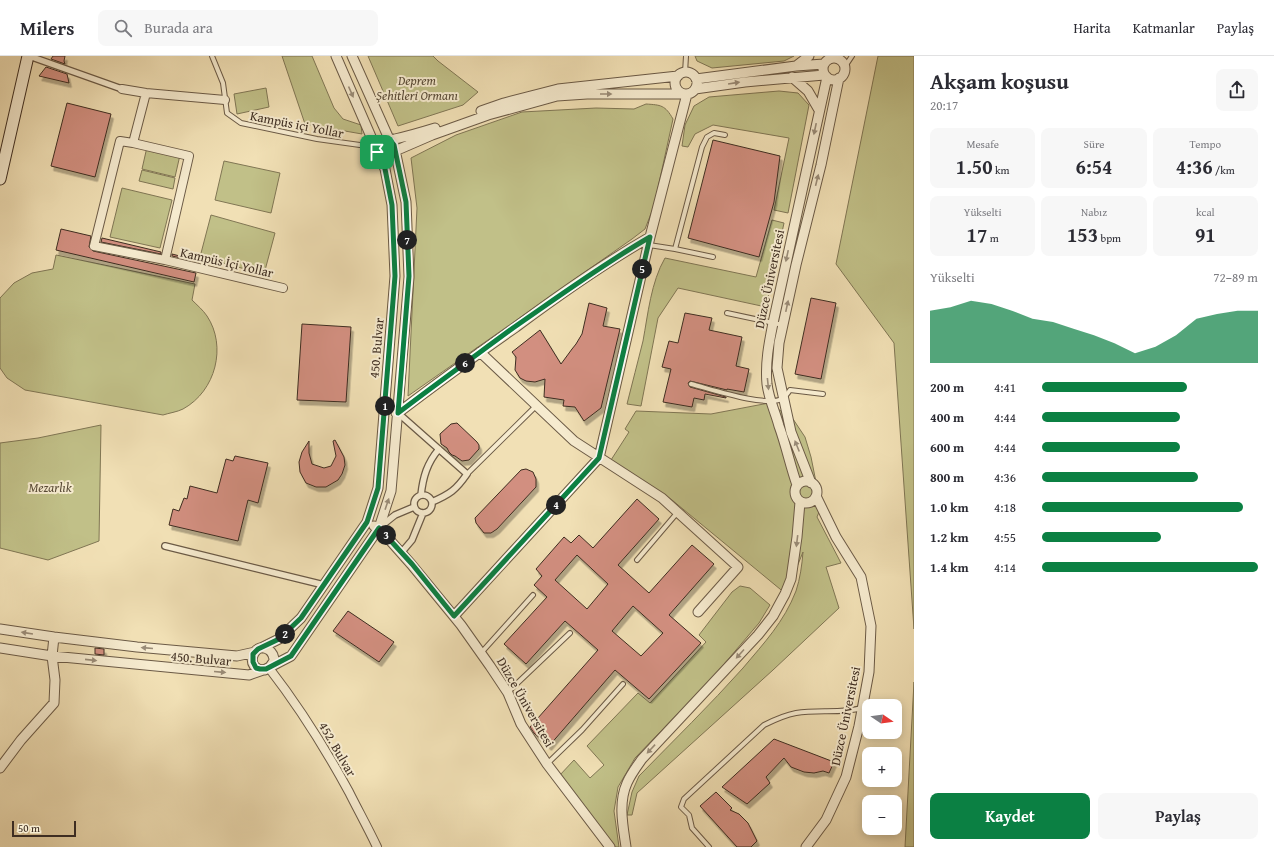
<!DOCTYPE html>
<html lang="tr">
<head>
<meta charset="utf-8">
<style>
  body { margin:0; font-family:"Gentium Book Plus",serif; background:#f7f7f7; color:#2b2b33; height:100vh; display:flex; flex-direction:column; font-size:15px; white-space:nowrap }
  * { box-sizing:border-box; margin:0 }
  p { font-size:13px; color:#7c7c81 }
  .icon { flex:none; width:22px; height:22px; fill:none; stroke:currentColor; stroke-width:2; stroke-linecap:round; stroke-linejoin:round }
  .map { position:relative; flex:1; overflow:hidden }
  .details { display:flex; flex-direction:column; background:#fff; width:360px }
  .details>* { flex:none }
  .needle { width:26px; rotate:103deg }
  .controls { position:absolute; left:862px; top:643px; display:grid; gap:8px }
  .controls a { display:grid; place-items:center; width:40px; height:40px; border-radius:8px; background:#fff; box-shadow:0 2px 10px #0003; font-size:20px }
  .scale { position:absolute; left:12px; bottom:10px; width:64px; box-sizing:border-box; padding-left:4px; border:2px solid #3e2d21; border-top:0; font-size:11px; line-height:14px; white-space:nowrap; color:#3e2d21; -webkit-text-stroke:3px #f6ebcf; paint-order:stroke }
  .pin { position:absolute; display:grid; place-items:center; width:34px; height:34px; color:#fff; margin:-17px; border-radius:8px; box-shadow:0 2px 6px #0006 }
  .km { position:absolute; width:20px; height:20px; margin:-10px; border-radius:50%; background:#222; color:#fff; font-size:11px; line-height:20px; text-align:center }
  .round { display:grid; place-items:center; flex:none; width:42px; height:42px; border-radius:8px; background:#f7f7f7 }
  .summary { display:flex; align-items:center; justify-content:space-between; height:68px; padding:0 16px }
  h1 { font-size:22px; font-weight:700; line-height:30px }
  .metrics { display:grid; grid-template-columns:repeat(3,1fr); gap:6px; height:68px; padding:4px 16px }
  .metrics div { display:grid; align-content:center; border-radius:8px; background:#f7f7f7; text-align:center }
  .metrics b { font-size:20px; font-weight:700 }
  .metrics small { font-size:11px; font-weight:400 }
  .metrics p { font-size:11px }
  .chart { height:112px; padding:8px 16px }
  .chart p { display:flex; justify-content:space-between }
  .chart svg { width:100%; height:72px; margin-top:4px; fill:#0b8043; opacity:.7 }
  .action { display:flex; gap:8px; margin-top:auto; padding:8px 16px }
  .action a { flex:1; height:46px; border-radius:8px; background:#0b8043; color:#fff; font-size:16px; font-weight:700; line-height:46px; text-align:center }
  .action a+a { background:#f7f7f7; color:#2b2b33 }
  ul { padding:0 16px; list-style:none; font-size:13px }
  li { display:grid; grid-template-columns:64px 48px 1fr; align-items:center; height:30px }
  li i { height:10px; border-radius:5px; background:#0b8043 }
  header { display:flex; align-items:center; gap:24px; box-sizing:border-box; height:56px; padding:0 20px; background:#fff; border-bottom:1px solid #e1e1e2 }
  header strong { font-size:19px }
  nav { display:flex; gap:22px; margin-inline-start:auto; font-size:14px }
  .search { width:280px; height:36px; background:#f7f7f7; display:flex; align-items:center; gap:10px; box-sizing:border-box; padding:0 14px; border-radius:8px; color:#7c7c81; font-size:15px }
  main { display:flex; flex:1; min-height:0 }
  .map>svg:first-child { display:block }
</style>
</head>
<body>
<header>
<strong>Milers</strong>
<div class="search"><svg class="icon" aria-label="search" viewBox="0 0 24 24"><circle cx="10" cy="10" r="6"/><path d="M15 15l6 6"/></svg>Burada ara</div>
<nav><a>Harita</a><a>Katmanlar</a><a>Paylaş</a></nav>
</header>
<main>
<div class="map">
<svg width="914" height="791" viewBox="0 0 914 791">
  <defs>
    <filter id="shadow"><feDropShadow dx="2.5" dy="4.5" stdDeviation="0" flood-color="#0004"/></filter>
  </defs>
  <rect width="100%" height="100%" fill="#f1e0b5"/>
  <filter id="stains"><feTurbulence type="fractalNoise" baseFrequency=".005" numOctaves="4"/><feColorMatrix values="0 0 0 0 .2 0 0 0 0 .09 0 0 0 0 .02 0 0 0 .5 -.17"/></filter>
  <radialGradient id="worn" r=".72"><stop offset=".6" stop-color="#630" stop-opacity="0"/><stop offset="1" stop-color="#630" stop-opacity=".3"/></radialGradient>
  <path fill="#c1c088" stroke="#807654" d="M282 0H312L334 52 343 63 361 69 362 78 305 68Z
    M368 0H433L438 5 478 36 463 49 398 70Z
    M695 0H794L784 5 712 12 697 5Z
    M878 0H914V573L894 287 836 208Z
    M266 32 269 51 237 58 234 38Z
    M779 35 798 37 809 49 788 157 774 154 789 82 713 69 695 78 688 91 682 90 685 69 694 50 709 41Z
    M646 48C661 49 665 49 673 63L654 150 645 173 632 183 408 340 417 152 411 102 456 79 522 56 596 52 634 53Z
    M147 91 180 99 175 121 142 113Z
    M224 105 280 117 271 157 215 144Z
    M142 114 175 122 173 133 139 125Z
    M122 132 172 144 160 192 110 181Z
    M211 159 275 177 264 218 200 201Z
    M772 164 784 167 766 251 678 232 658 262 641 350 627 348C632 327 638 306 643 285 648 258 651 226 665 202L756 221Z
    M56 199 195 228 192 244C197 249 203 254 207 260 227 290 216 335 183 353 177 356 169 357 163 359L25 334 7 322 0 312V242L14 227 32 217 53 213Z
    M769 347 793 363 805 381 811 401 821 451 817 461 841 507 826 511 839 552 773 614 637 737 632 759H627L632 736 639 720C674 684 710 649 743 612 764 587 784 566 796 535 800 523 802 509 803 496L786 538 672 444 611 404 629 376 625 373 636 355 711 358Z
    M101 369 99 485 48 504 0 492V387L38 382Z
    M740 530 750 532 770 549 759 567 713 621 635 702 618 731 614 755 619 791H615L559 720 574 704 590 722 604 709 587 690 638 637 650 647 706 586 699 579 732 536Z
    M914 626V791H905Z"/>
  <path fill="#d28f80" stroke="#3e2d21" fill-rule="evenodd" filter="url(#shadow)" d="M53 0H65L64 5 65 8 51 3Z
    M46 11 67 18 69 27 39 20Z
    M67 47 111 58 95 121 51 110Z
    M713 84 780 100 774 146 759 201 688 182Z
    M61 173 91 180 89 191 93 195 196 217 194 226 56 194Z
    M102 182 161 196V198L101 186Z
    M172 198 199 205V206L172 200Z
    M811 242 836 247 821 323 795 318Z
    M589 247 607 252 603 270 620 273 601 352 584 365 575 351 563 350 564 344 544 341 545 323 535 326 526 325 520 322 515 314 516 301 512 296 540 274 561 308 572 293 576 288 582 278Z
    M685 257 712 262 709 274 742 281 736 310 749 313 744 336 727 333V334L690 325 688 327 690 331 726 341V342L705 338 704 344 694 342 692 351 663 346 671 313 662 311 669 285 678 287Z
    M302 268 351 271 346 346 297 344Z
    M457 367 477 386 479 389V393L469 404 462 405 455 400 452 399 449 396 447 392 441 388 440 378 451 368Z
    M335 384 344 401 345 409 342 418 338 424 326 431H316L306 427 300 416 299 406 302 396 309 385V397L312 408 324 412 331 410 336 400 333 385Z
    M235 400 268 407 258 447 248 444 238 485 169 469 173 453 179 455 184 442 187 443 190 430 217 437 226 403 233 405Z
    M526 413 533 416 536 423V431L497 473 491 477H484L476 467 475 462 521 414Z
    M637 443 659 463 618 509 649 537 692 489 714 508 669 559 701 587 649 643 615 614 549 690 534 677 530 671 598 594 565 565 526 608 504 588 547 541 534 529 542 520 536 513 564 481 571 487 579 479 593 492ZM577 499 608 528 587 553 555 524ZM633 550 663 577 641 600 612 575Z
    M348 555 394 586 379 606 333 575Z
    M95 592 104 593V599L95 598Z
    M774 683 834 706 829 717 823 715 814 717 804 716 791 711 784 702 766 721 770 727 747 748 722 731Z
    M716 736 732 752 730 754 739 758 748 767 757 785 751 791H737L700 750Z"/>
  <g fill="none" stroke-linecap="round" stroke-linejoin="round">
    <g stroke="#6b5a46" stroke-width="6">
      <path id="service" d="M212 0 223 27 227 57 241 67 317 83 367 90 375 94
        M844 12 852 0
        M685 17 686 0
        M649 189 675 193 713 201
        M675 193 702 91 707 81 714 77 725 79
        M727 257 783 269
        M691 328C711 333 764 351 782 343 785 341 788 337 790 334L823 338
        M467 418 536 350
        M637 504 677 457
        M481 597 533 539
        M508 636 570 577
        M548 707 582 674 623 628
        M709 791 692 772 689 759 681 751 684 743 764 669C774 664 785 659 796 657 818 653 840 658 862 652"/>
    </g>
    <g stroke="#6b5a46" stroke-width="8">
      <path id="pedestrian" d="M29 0 122 33
        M398 357 467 418C456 434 450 438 432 446
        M414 448a9 9 0 1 1 18 0a9 9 0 1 1-18 0Z
        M421 439C423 421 427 407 439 393
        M380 471 395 459 414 451
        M165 490 324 529
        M401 497 412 484 423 457"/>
    </g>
    <g stroke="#6b5a46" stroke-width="10">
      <path id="minor" d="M122 33 146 37 225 44
        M146 37 133 87 120 85 94 190 165 204 283 232
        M133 87 189 100 165 204
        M269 612C300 652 325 692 349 736 358 754 368 772 377 791"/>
    </g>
    <g stroke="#6b5a46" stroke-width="11">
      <path id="tertiary" d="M823 13a11 11 0 1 1 22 0a11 11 0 1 1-22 0Z
        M796 10 809 0
        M675 27a11 11 0 1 1 22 0a11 11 0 1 1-22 0Z
        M792 21 808 35 819 54
        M696 23 796 10 824 8
        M695 33 745 26 824 19
        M481 55 504 47 558 33 678 20
        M377 96C377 91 377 87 382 85 386 83 390 84 395 83 408 80 422 76 435 72
        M379 98 383 101H389L395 95 432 79 488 59 557 40 587 38H683
        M480 296 574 385 662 442 738 511 698 556
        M396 357H398C437 327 476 299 516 271 559 239 603 208 650 181
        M795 436a11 11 0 1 1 22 0a11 11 0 1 1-22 0Z
        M811 427 791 376 777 312 779 287 796 209 821 109 839 22
        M797 429C790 409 786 389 779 370 775 355 769 344 767 328 765 307 769 287 773 267L827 21
        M374 470 379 472 411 508 461 569 490 610 508 637 521 668 547 708 610 791
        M454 560 599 402 650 181 687 38
        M0 573 54 581 137 591 237 600 255 596
        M0 592 52 600 249 619 266 613 291 600 379 472 391 435 409 221 406 146 394 89 390 85 352 0
        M261 592 279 583 301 562 367 466 378 432 395 220 392 149 385 113 336 0
        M265 614C243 615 253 583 269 594 273 597 274 601 274 605L269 612
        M0 712 21 684 54 647 55 624 52 600 54 581
        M626 791C623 770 618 747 627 727 631 718 637 710 642 703L758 579 773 560 785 538 791 523 797 481 800 446
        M806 791 826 764 846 721 859 670 869 616 871 570 861 521 836 481 816 440"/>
    </g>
    <g stroke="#3e2d21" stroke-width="13">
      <path id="secondary" d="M0 123 28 0"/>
    </g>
    <use href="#service" stroke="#f6ebcf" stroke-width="4"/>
    <use href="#pedestrian" stroke="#f6ebcf" stroke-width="5.5"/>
    <use href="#minor" stroke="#f6ebcf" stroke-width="8"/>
    <use href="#tertiary" stroke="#f6ebcf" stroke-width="9"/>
    <use href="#secondary" stroke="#f6ebcf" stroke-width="11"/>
  </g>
  <defs><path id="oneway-solid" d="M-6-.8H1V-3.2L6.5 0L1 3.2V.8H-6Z"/></defs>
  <g fill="#9a8c78">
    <use href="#oneway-solid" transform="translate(734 27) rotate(-9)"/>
    <use href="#oneway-solid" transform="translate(351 36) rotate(66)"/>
    <use href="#oneway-solid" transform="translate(606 38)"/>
    <use href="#oneway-solid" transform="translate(815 73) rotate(102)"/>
    <use href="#oneway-solid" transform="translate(817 124) rotate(-76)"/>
    <use href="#oneway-solid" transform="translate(787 200) rotate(102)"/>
    <use href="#oneway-solid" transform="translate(787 250) rotate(-78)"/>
    <use href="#oneway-solid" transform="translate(768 328) rotate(84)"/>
    <use href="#oneway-solid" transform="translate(797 390) rotate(-112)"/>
    <use href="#oneway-solid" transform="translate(387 448) rotate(-71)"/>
    <use href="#oneway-solid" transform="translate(797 485) rotate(97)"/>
    <use href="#oneway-solid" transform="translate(27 577) rotate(-171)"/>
    <use href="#oneway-solid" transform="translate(147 592) rotate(-175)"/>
    <use href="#oneway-solid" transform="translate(740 598) rotate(132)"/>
    <use href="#oneway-solid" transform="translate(91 604) rotate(6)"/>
    <use href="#oneway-solid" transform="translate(220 616) rotate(5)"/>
    <use href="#oneway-solid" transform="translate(651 693) rotate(133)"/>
  </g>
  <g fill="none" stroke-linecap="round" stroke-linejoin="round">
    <g stroke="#fff" stroke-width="8">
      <path id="route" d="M384 84H390L394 89 406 146 409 220 398 357C436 328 475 300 513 272 558 241 603 208 650 181L599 402 454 560 412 508 379 472 291 600 266 613H260L256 612 253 606V598L258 593 279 583 301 562 367 466 378 432 395 220 392 149 385 113 377 93 379 87Z"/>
    </g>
    <use href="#route" stroke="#0b8043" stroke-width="5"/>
  </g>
  <g text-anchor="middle" stroke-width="4" stroke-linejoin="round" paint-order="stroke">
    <g font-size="13" font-style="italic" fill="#584a36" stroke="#f6ebcf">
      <text x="417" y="29">Deprem<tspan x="417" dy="15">Şehitleri Ormanı</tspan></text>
      <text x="50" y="436">Mezarlık</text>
    </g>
    <g font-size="13" fill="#3e2d21" stroke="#f6ebcf">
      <text transform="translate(297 68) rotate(11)" y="5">Kampüs içi Yollar</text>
      <text transform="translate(227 206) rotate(13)" y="5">Kampüs İçi Yollar</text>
      <text transform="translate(769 223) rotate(-78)" y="5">Düzce Üniversitesi</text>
      <text transform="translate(376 292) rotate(-85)" y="5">450. Bulvar</text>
      <text transform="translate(201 602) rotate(5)" y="5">450. Bulvar</text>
      <text transform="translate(526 646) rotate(60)" y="5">Düzce Üniversitesi</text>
      <text transform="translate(845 660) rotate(-78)" y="5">Düzce Üniversitesi</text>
      <text transform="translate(338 693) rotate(60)" y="5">452. Bulvar</text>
    </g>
  </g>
  <rect width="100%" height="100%" filter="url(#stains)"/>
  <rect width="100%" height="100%" fill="url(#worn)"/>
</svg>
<div class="controls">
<a><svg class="needle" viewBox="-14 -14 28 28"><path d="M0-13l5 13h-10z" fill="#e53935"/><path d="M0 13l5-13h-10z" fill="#7c7c81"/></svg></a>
<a>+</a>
<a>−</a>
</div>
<div class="scale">50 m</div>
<div class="pin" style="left:377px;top:96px;background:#1e9e55"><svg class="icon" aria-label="arrive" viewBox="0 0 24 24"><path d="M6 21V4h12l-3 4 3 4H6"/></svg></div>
<b class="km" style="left:385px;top:350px">1</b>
<b class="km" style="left:285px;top:578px">2</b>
<b class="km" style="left:386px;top:479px">3</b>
<b class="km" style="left:556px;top:449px">4</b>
<b class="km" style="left:642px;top:213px">5</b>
<b class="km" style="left:465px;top:307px">6</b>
<b class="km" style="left:407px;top:184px">7</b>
</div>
<section class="details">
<div class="summary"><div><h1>Akşam koşusu</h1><p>20:17</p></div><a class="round"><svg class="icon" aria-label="share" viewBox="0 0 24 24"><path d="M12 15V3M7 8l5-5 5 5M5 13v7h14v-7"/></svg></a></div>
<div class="metrics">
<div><p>Mesafe</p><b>1.50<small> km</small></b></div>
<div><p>Süre</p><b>6:54</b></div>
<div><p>Tempo</p><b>4:36<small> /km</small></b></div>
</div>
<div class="metrics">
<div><p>Yükselti</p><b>17<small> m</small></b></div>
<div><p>Nabız</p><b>153<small> bpm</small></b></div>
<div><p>kcal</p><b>91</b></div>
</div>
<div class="chart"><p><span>Yükselti</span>72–89 m</p>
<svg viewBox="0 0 160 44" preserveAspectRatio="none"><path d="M0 44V12L10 10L20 6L30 8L40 12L50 17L60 19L70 23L80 27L90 32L100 38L110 34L120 27L130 17L140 14L150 12L160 12V44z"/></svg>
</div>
<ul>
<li><b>200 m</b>4:41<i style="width:67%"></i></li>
<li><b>400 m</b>4:44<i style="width:64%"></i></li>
<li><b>600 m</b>4:44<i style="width:64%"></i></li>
<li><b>800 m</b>4:36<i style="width:72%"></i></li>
<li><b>1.0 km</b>4:18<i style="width:93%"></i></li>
<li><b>1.2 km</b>4:55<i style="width:55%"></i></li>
<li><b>1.4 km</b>4:14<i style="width:100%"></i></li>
</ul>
<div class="action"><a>Kaydet</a><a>Paylaş</a></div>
</section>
</main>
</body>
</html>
